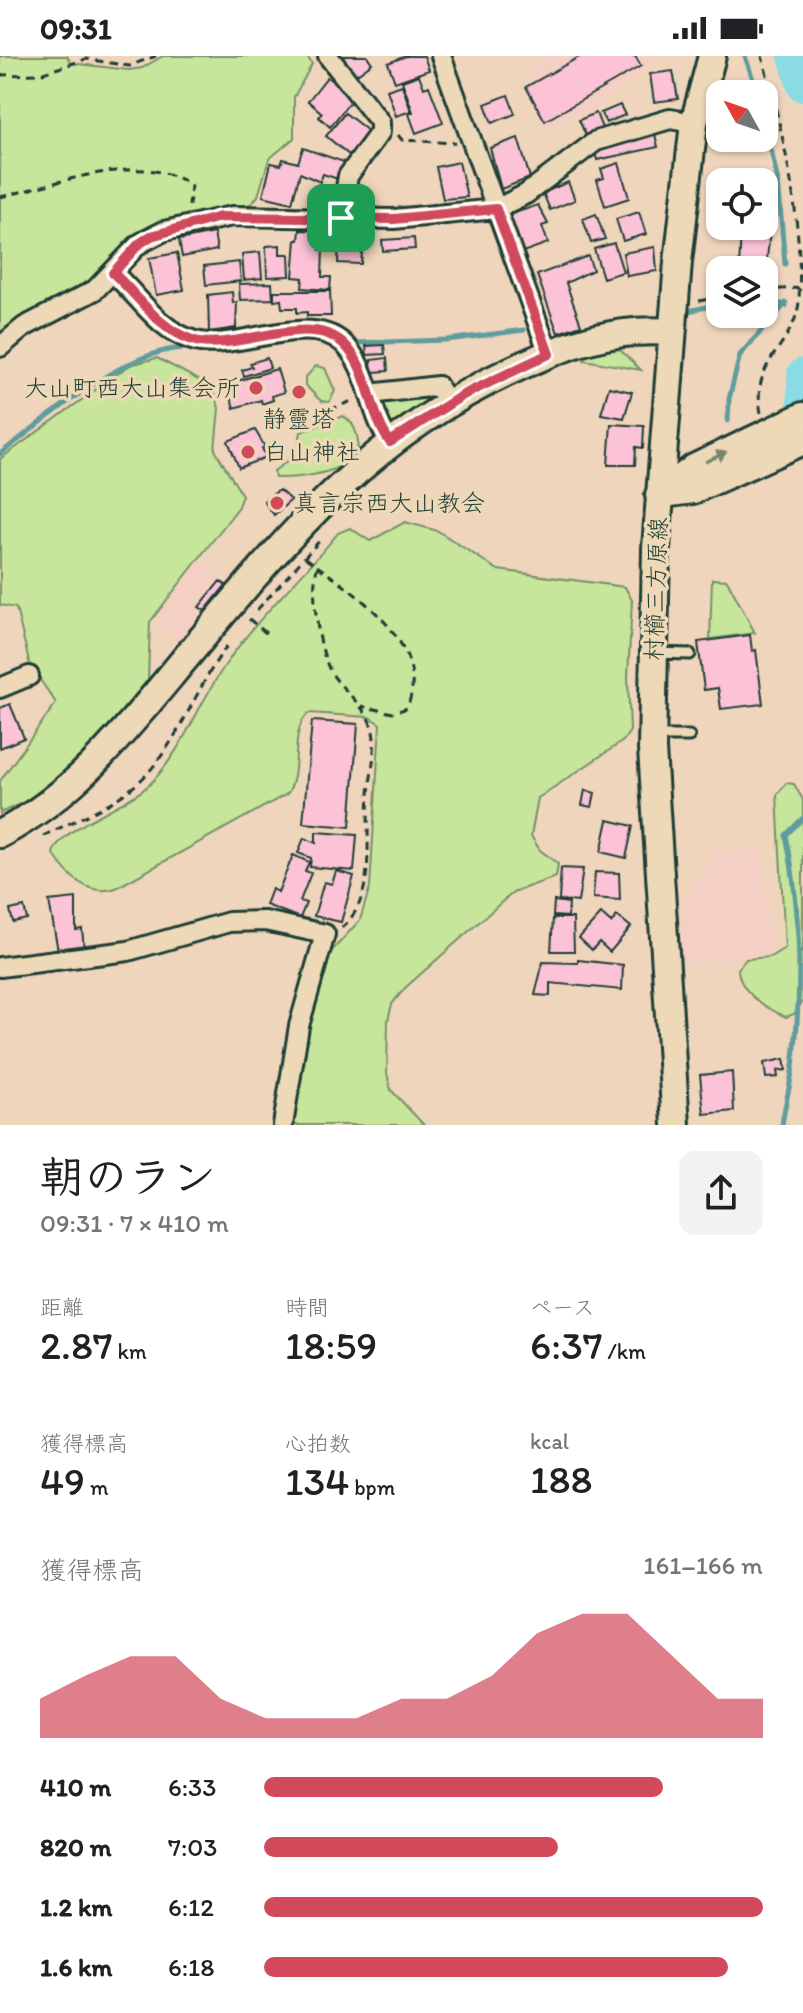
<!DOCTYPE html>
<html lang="ja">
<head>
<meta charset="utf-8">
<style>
  body { margin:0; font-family:Itim,"Klee One",sans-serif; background:#f2f2f2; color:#202124; height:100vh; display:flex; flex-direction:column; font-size:30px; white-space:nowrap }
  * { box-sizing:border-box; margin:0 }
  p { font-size:26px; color:#757577 }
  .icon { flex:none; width:44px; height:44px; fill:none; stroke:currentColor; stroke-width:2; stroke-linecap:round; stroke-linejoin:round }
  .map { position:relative; height:1069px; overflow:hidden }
  .sheet { display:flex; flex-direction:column; background:#fff; flex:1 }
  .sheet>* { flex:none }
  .needle { width:52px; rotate:310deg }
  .buttons { position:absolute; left:706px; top:24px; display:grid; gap:16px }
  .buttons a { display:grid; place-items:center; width:72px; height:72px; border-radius:16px; background:#fff; box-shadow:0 2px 6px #0004; font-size:40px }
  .pin { position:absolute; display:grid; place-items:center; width:68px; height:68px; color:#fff; margin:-34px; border-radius:16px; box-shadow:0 4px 12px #0006 }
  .round { display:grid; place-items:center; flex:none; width:84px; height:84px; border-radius:16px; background:#f2f2f2 }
  .summary { display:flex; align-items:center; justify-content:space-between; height:136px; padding:0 40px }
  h1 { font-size:44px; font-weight:600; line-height:60px }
  .metrics { display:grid; grid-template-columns:repeat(3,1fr); gap:12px; height:136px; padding:8px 40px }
  .metrics div { display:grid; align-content:center }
  .metrics b { font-size:40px; font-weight:600 }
  .metrics small { font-size:22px; font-weight:400 }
  .metrics p { font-size:22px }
  .chart { height:224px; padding:16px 40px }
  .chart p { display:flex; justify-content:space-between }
  .chart svg { width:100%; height:144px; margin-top:8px; fill:#d1495b; opacity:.7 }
  ul { padding:0 40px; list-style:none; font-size:26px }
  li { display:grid; grid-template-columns:128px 96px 1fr; align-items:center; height:60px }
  li i { height:20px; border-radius:10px; background:#d1495b }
  .status { display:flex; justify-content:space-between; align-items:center; height:56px; padding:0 40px; background:#fff; direction:ltr }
  .status svg { height:22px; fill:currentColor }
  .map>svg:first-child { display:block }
</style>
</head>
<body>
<div class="status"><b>09:31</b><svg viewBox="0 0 49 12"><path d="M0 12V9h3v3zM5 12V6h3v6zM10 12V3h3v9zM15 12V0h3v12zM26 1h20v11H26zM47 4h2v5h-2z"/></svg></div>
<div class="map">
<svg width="803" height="1069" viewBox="0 0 803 1069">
  <rect width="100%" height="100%" fill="#f0d5bd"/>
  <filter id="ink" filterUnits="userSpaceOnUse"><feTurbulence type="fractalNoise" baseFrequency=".0125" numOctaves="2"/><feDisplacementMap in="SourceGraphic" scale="16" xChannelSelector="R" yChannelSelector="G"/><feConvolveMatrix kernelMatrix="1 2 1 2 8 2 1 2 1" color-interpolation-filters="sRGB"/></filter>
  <g filter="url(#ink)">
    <path fill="#f4d0c4" d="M544 0H662L647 9 648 13 600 51 546 70 522 28 535 21 529 9Z
      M198 503 231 529 183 586 152 561Z
      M763 793 770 901 678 908 675 857 715 796Z"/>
    <path fill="#c8e59c" stroke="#749168" stroke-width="2" d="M0 0H67L71 7 129 14 142 12 163 0H307L312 8 294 41V82L269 103 258 140 251 148C217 157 182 157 149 171 123 182 113 210 91 225 62 245 30 255 0 278Z
      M617 291 641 314 584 304V301Z
      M157 302 212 331 219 352 215 394 242 439 237 453 150 566 148 624 138 639 83 703 38 740 0 757V725L56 647 30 609 16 552 0 549V403L130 309Z
      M316 310 325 312 335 335 329 346 321 345 305 329V322Z
      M431 337 433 341 388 371 381 348 384 343Z
      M343 360C351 364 355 371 357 380 367 417 297 423 275 422L274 415 297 398 301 376Z
      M405 466 438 475 498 514 625 531 632 544 628 621 630 675 623 685 538 742 531 780 540 794 558 808 556 821 516 835 504 844 405 932 392 948 388 964 387 1017 391 1034 424 1069H290L302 991 320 919 330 897 360 864 370 831 380 668 369 661 309 657C288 674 303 716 287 738L116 832C89 841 67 820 53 797 60 771 129 750 151 727 184 693 199 646 226 608 258 560 302 522 338 477L350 472 370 485Z
      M712 523 727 524 755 577 710 583Z
      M786 727 794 728 803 744V945L794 958 786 961C766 952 739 937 738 913L746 903 770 901 785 892 777 739Z"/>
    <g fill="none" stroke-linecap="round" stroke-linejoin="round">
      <path stroke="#5f9c9d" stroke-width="5" d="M745 0 758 38
        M764 61 778 126 785 208
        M764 241 786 250
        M688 255 720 248
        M355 287 447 284 524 274
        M728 365 729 343 740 299 786 247
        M0 398C49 361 129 289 191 292
        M782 1069C785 1046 792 1024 794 1002 802 927 801 853 786 779L803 762"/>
      <path stroke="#8adbe3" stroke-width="32" d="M794 0 803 30
        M803 318V364"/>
    </g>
    <path fill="#fcc3d6" stroke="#1f3d34" stroke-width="2" d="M338 0H367L372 7 353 21Z
      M406 0H424L429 14 395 26 388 7Z
      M581 0H635L641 10 545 65 526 31Z
      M673 15 678 43 654 46 650 18Z
      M419 19 424 32 429 30 443 67 416 77 409 58 413 56 402 25Z
      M327 21 353 42 330 71 319 61 322 57 308 45Z
      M402 29 411 55 396 60 387 34Z
      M508 39 515 58 492 67 485 48Z
      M620 49 625 59 606 67 601 57Z
      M345 57 368 75 349 99 326 80Z
      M596 57 603 75 587 82 579 64Z
      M654 74 658 91 597 104 594 93Z
      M518 82 530 122 501 133 490 92Z
      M303 92 344 106 338 123 323 118 320 126 300 117 292 147 263 140 271 107 281 109 283 103 298 107Z
      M459 106 467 141 443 143 436 111Z
      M619 107 629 142 605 150 597 124 604 122 601 113Z
      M568 126 575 144 550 154 543 137Z
      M538 149 548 168 542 170 548 187 523 196 509 159Z
      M639 156 646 178 623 185 616 163Z
      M596 158 605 183 591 187 583 163Z
      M741 171 770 174 765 222 764 214H739Z
      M300 174 328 175V185L320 184V194H323L322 221H331L330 234 302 232 303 222 293 221 296 184H299Z
      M214 177 217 194 182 201 179 184Z
      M414 182 415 193 383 195 382 184Z
      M339 184 363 185 361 208 338 207Z
      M614 187 623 216 603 222 594 193Z
      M280 189V198H289L290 220 267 221 266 190Z
      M655 191 657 215 627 220 623 197Z
      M260 196 262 222 244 224 242 198Z
      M177 197 184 234 156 239 149 202Z
      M588 200 593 214 566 227 581 269 558 277 537 219Z
      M239 206 241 225 206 229 204 210Z
      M272 227 273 243 240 244 239 228Z
      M274 235H330L331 260H307V256L297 257V252H282L281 244 274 245Z
      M232 236 233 247 237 246 236 272 209 276 208 239Z
      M384 289 385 298 367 299 366 290Z
      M267 302 270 312 244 320 242 314 252 311 250 307Z
      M387 302 388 315 372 316 371 304Z
      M277 313 284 336 272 340 273 344 262 348 261 344 234 352 227 328Z
      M609 331 632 336 624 362 601 358Z
      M611 368 644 370 643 392 636 391 635 409H608Z
      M255 374 265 391 262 392 266 401 239 412 228 385Z
      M279 434 291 444 274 459 264 445Z
      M220 525 226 529 205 555 199 551Z
      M750 579 752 595 756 594 763 648 721 653 718 632 704 634 698 586Z
      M10 648 24 682 0 692V652Z
      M312 665 358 668 350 771 303 767Z
      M585 734 595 737 592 751 582 749Z
      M608 764 633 770 626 802 601 796Z
      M316 776 357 779 354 815 310 811 311 802 298 797 304 782 316 787Z
      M293 799 309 806 305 815 311 817 300 845 306 847 300 862 266 849 272 833 278 836Z
      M561 812 583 813 578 846 559 844Z
      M336 815 354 820 341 866 314 860 324 826 332 828Z
      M595 816 619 817 620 844 593 842Z
      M76 842V874L82 873 84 892 58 895 49 845Z
      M554 845 569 847 568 861 553 860Z
      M24 851 27 863 13 866 10 854Z
      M601 858 611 867 617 860 631 871 610 896 599 886 592 894 579 882Z
      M553 862H573L574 895H551Z
      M578 904 623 909 622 934 550 927V940L535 939 543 906 578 907Z
      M784 1003 786 1014 777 1015 778 1021 766 1022 764 1007Z
      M732 1016 734 1055 704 1058 700 1019Z"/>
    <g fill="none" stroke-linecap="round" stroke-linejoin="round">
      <g stroke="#1f3d34" stroke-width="15">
        <path id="lane" d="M657 597 690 598
          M655 680H689"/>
      </g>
      <g stroke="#1f3d34" stroke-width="24">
        <path id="street" d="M328 0 380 66V76L348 120 341 162
          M441 0 549 298
          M113 217C139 240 157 273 192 284 234 298 307 254 343 287 370 312 369 358 390 386
          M0 291 24 271 95 234 139 188 164 175 232 160 394 163 496 153 526 138 596 85 670 63 694 67
          M370 338 438 330 449 347
          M0 632 29 620
          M0 911 128 895 229 866 265 865 325 878 299 970 283 1069"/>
      </g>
      <g stroke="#1f3d34" stroke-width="32">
        <path id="secondary" d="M663 438 693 434 803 385
          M659 439 694 412 803 360
          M0 778C78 737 128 671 183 605 283 486 365 382 510 315 565 289 612 271 672 276
          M676 1069 652 693 656 492 678 206 694 67 712 0"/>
      </g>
      <path stroke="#1f3d34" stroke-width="3" stroke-dasharray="8 6" stroke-linecap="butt" d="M0 19 40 18 86 3 129 10 156 0
        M398 79 402 84 456 87
        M0 141C54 129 145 93 191 130L189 150
        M764 234 799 232
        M699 245 720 241
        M761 357C750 304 794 291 799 246 803 161 784 81 762 0
        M291 370 354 344
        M306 502C350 534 434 586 407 652L393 657 361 650
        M318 510C309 531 319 598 332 618 344 636 366 650 372 672 378 691 370 719 369 739 365 781 378 844 340 873
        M257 554 322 482
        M249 563 266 577
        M43 780C77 763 118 748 144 721 180 684 196 631 227 590"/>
      <use href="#lane" stroke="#edd9b7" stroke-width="9"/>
      <use href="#street" stroke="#edd9b7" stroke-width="18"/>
      <use href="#secondary" stroke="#edd9b7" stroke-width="26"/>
    </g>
    <defs><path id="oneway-solid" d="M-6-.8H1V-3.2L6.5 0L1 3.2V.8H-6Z" transform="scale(2)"/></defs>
    <use fill="#7c836f" href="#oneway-solid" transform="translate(716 401) rotate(-25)"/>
  </g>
  <g fill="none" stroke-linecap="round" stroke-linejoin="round" filter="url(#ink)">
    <g stroke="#fff" stroke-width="16">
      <path id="route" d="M496 153 549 298 463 339 390 386C369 358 370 312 343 287 307 254 234 298 192 284 157 272 139 240 113 217L139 188 151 180 220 161 394 163Z"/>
    </g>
    <use href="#route" stroke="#d1495b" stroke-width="10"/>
  </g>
  <g fill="#d1495b" stroke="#edd9b7" stroke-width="3">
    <circle cx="256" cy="332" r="8"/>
    <circle cx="299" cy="336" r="8"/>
    <circle cx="248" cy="396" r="8"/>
    <circle cx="277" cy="447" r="8"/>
  </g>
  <g text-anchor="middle" stroke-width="7" stroke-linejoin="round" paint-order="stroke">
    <g font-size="24" fill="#1f3d34" stroke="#edd9b7" text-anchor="start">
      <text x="240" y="340" text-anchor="end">大山町西大山集会所</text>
      <text x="299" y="371" text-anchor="middle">静靈塔</text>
      <text x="264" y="404">白山神社</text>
      <text x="293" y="455">真言宗西大山教会</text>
    </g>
    <g font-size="24" fill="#1f3d34" stroke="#edd9b7">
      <text transform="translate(656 533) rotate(-88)" y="8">村櫛三方原線</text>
    </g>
  </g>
</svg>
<div class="buttons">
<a><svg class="needle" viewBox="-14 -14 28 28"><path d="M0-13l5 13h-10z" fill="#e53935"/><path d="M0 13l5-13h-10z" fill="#757577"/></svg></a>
<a><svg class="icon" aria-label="locate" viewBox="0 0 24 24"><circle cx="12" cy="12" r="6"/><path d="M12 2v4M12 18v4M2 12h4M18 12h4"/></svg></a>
<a><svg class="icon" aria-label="layers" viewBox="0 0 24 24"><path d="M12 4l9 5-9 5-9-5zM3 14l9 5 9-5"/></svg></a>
</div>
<div class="pin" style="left:341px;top:162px;background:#1e9e55"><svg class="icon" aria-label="arrive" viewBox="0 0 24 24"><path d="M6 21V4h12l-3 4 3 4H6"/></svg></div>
</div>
<section class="sheet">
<div class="summary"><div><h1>朝のラン</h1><p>09:31 · 7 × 410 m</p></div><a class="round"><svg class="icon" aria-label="share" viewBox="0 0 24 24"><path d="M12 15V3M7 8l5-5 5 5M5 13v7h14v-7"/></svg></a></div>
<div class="metrics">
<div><p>距離</p><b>2.87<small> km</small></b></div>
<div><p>時間</p><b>18:59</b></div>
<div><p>ペース</p><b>6:37<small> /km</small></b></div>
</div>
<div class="metrics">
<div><p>獲得標高</p><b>49<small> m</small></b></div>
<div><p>心拍数</p><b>134<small> bpm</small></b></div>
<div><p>kcal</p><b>188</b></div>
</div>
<div class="chart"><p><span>獲得標高</span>161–166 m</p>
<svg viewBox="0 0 160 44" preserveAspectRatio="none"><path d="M0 44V32L10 25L20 19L30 19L40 32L50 38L60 38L70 38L80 32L90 32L100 25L110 12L120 6L130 6L140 19L150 32L160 32V44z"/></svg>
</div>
<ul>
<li><b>410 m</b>6:33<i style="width:80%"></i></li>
<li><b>820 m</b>7:03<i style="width:59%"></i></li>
<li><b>1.2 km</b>6:12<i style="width:100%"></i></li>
<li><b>1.6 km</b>6:18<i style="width:93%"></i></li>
</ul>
</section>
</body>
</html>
